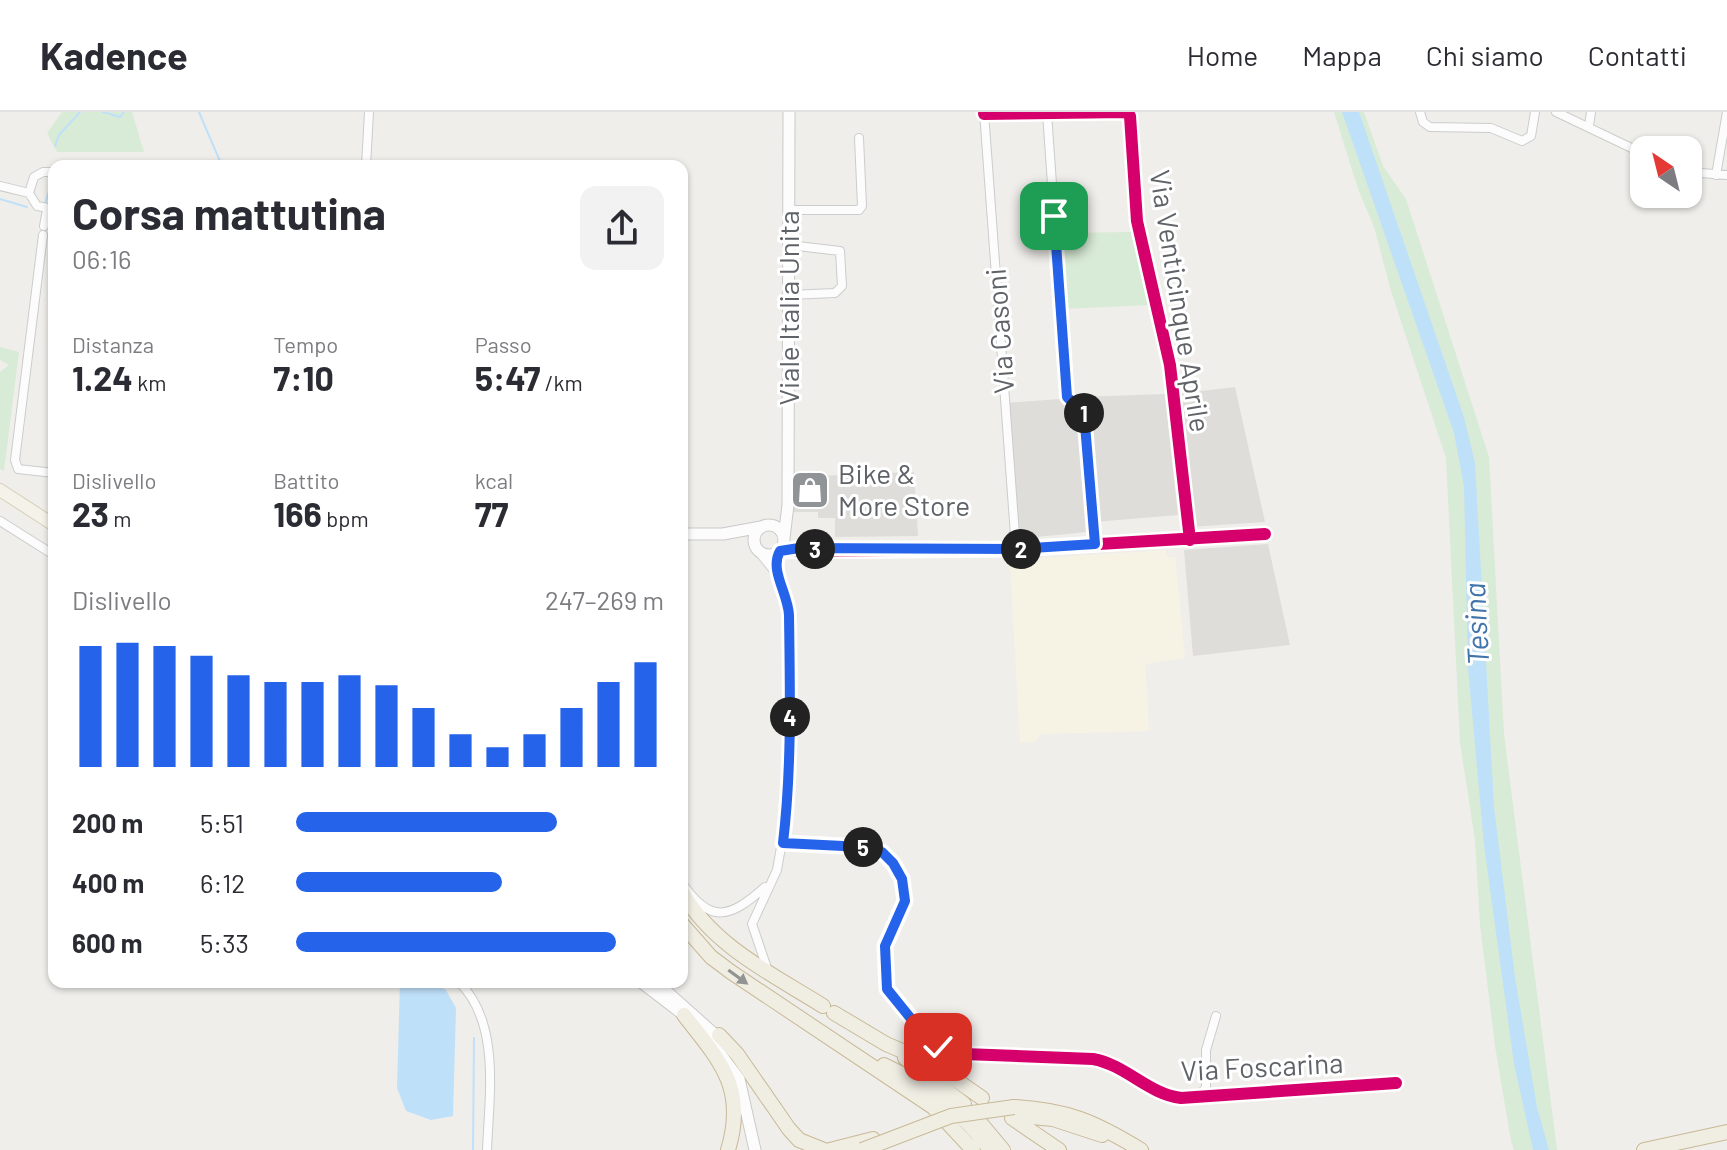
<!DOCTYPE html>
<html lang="it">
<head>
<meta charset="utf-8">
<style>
  body { margin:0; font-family:Barlow,sans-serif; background:#f2f2f3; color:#2b2b33; height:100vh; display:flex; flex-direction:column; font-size:30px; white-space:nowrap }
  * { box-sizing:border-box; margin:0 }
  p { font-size:26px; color:#7c7c81 }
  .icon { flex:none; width:44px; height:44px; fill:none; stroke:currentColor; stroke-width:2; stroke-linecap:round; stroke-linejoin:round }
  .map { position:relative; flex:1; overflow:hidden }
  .details { position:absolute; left:48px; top:48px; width:640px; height:828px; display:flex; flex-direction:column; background:#fff; border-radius:16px; box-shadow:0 2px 6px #0004 }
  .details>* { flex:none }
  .needle { width:52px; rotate:325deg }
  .tools { position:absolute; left:1630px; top:24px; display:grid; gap:16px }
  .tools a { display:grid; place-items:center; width:72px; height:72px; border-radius:16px; background:#fff; box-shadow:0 2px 6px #0004; font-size:40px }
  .pin { position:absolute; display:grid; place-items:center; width:68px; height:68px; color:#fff; margin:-34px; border-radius:16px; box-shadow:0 4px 12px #0006 }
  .km { position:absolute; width:40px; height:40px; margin:-20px; border-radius:50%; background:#222; color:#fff; font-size:22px; line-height:40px; text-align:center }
  .round { display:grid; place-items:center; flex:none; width:84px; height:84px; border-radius:16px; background:#f2f2f3 }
  .overview { display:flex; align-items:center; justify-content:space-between; height:136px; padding:0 24px }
  h1 { font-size:44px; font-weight:700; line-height:60px }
  .stats { display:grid; grid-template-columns:repeat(3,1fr); gap:12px; height:136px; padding:8px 24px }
  .stats div { display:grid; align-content:center }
  .stats b { font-size:34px; font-weight:700 }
  .stats small { font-size:22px; font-weight:400 }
  .stats p { font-size:22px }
  .chart { height:224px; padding:16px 24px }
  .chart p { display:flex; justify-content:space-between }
  .chart svg { width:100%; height:144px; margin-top:8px; stroke:#2563eb; stroke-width:6 }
  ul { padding:0 24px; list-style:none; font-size:26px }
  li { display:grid; grid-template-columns:128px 96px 1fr; align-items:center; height:60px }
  li i { height:20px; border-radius:10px; background:#2563eb }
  header { display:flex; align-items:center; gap:48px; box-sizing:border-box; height:112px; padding:0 40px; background:#fff; border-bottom:2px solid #e1e1e2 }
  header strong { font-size:38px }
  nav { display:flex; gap:44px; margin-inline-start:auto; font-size:28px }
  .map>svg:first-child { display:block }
</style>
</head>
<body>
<header>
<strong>Kadence</strong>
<nav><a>Home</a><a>Mappa</a><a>Chi siamo</a><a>Contatti</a></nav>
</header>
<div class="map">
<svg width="1727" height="1038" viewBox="0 0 1727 1038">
  <rect width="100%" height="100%" fill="#efeeea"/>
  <path fill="#f7f3e4" d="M1166 438 1167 445H1175L1185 546 1145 552 1149 619 1041 622 1035 630 1020 631 1010 448Z"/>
  <path fill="#dfddda" d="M1235 275 1265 410 1190 415 1176 282Z
    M1165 282 1178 403 1094 410 1085 296 1075 288 1079 285Z
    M1060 287 1078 301 1087 420 1016 427 1005 291Z
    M914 360 918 424 835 425V406H818V400H793V365Z
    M1268 432 1290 533 1193 544 1184 438Z"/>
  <path fill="#d8ebd6" d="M62 0H132L144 40H57L47 21Z
    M1334 0H1364L1383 54 1406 87 1489 345 1504 622 1557 1038H1514L1511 1029 1495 934 1480 813 1475 728 1460 631 1446 346 1391 179 1374 115 1358 77Z
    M1132 120 1150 193 1062 197 1057 121Z
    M0 235 19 240 4 359 0 357V260L9 253 0 248Z"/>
  <path fill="#bfe0f9" d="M1342 0H1359L1464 305 1475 351 1494 695 1515 865 1537 995 1549 1038H1533L1514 952 1484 733 1468 556 1464 375 1454 321Z
    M400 870H431L446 878 456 896 453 1004 431 1008 406 999 397 976Z"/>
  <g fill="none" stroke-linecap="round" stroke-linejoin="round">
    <path stroke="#bfe0f9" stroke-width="2" d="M103 0 120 5 124 0
      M199 0 222 54
      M55 34 59 23 80 0
      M0 87 27 95
      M46 89 52 69
      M474 875V870
      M473 1038 474 926"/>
    <g stroke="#cbcccc" stroke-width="10">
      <path id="street" d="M984 0 1016 437
        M1420 0 1423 10 1430 15 1491 16 1522 29 1531 24 1535 0
        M1556 0 1644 42
        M1047 1 1067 285 1084 301 1095 432
        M984 2 1126 0 1130 4 1137 109 1170 253 1190 428
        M1589 14 1591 0
        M366 54 369 0
        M54 60H43L34 65 29 81 37 94 54 97
        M1688 60 1727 63
        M1716 63 1727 0
        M0 74 29 81
        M789 98H859L862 94 859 26
        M44 114 47 98
        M43 123 15 348 18 357 54 361
        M789 183 835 181 842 174 840 139 789 133
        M0 409 54 443
        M780 439 1016 437 1265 422
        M759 440 779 465 789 492 787 701 777 758 752 812 768 859
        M783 731 863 735 882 740 893 751 902 767 905 789 885 834 887 877 932 931 964 942 1093 947C1126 953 1148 982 1181 986L1396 971
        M682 771C711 813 730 806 765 775
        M459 870C501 911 489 985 487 1038
        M1200 983 1206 975V938L1216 904"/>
    </g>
    <g stroke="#cacacb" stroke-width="13">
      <path id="secondary" d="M754 428a15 15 0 1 1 30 0a15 15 0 1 1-30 0Z
        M682 422H723L761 415
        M784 426 788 393 789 0
        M641 870 688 906
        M656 870 721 928
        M704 920 739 967 755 1038"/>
    </g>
    <g stroke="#d7ceb8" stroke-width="14">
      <path id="primary" d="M0 378 54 413"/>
    </g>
    <g stroke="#c8b996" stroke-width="16">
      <path id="highway" d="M682 780C713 834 772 862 823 894
        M682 812 711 845 731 860 933 995 973 1038
        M834 901 886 932 933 952 982 986
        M684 903C719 948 747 975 728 1038
        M719 923 737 942 789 1017 799 1028 824 1038
        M905 946 964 992
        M884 953C927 973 962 999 990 1038
        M1014 995C1068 998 1095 1010 1141 1038
        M1021 1004 1053 1007 1102 1023
        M1012 1006 1059 1038
        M978 1008 1003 1038
        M830 1038 873 1027
        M1644 1038 1727 1020"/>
    </g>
    <use href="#street" stroke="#fdfcfc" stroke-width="8"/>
    <use href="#secondary" stroke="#fdfcfc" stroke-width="11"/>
    <use href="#primary" stroke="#f4f2e9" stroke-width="12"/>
    <use href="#highway" stroke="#f0ede3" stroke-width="14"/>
    <g stroke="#c8b996" stroke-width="16" stroke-linecap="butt">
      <path id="highway-bridge" d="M862 1038 951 1004 1014 995"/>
    </g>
    <use href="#highway-bridge" stroke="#f0ede3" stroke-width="14"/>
    <g stroke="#fff" stroke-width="17">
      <path id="cycleway" d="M984 2 1126 0 1130 4 1137 109 1170 253 1190 428
        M780 439 1016 437 1265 422
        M783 731 863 735 882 740 893 751 902 767 905 789 885 834 887 877 932 931 964 942 1093 947C1126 953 1148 982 1181 986L1396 971"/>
    </g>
    <use href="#cycleway" stroke="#d6006c" stroke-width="12"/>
  </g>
  <defs><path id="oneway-solid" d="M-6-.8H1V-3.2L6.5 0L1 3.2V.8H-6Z" transform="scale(2)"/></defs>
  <use fill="#929393" href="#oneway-solid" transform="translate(738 865) rotate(36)"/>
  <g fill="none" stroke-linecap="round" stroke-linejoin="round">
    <g stroke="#fff" stroke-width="16">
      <path id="route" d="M938 935 925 924 887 877 885 834 905 789 902 767 893 751 882 740 863 735 783 731C792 655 790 579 789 503 788 481 769 458 780 439L799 436 1016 437 1095 432 1084 301 1067 285 1054 104"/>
    </g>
    <use href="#route" stroke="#2563eb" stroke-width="10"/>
  </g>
  <defs>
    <g id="shop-square" transform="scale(2)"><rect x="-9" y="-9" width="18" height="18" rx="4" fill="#919496" stroke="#fff"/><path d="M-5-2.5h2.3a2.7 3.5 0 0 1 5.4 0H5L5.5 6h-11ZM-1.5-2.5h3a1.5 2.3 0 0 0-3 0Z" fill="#fff"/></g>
  </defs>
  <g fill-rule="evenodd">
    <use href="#shop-square" x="810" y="378"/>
  </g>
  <g text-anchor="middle" stroke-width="6" stroke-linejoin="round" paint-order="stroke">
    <g font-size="28" fill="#5f6368" stroke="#fff">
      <text transform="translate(1180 189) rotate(81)" y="10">Via Venticinque Aprile</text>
      <text transform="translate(789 196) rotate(-90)" y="10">Viale Italia Unita</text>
      <text transform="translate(1000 219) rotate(-94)" y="10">Via Casoni</text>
      <text transform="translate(1262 955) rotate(-3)" y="10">Via Foscarina</text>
    </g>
    <g font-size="28" fill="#5f6368" stroke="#fff" text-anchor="start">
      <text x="838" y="372">Bike &amp;<tspan x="838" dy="32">More Store</tspan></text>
    </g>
    <g font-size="30" font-style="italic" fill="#4174aa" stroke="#fff">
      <text transform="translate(1477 512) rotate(-93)" y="10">Tesina</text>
    </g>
  </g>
</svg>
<div class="tools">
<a><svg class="needle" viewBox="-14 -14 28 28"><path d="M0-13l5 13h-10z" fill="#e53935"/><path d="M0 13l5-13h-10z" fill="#7c7c81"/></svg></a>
</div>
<div class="pin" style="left:1054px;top:104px;background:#1e9e55"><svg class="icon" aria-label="arrive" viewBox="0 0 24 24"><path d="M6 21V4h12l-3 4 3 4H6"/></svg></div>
<div class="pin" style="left:938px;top:935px;background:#d93025"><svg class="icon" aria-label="check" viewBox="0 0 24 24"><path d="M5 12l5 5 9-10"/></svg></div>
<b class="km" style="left:1084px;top:301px">1</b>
<b class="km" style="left:1021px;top:437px">2</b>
<b class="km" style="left:815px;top:437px">3</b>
<b class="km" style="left:790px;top:605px">4</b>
<b class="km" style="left:863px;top:735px">5</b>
<section class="details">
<div class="overview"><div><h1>Corsa mattutina</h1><p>06:16</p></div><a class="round"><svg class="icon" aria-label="share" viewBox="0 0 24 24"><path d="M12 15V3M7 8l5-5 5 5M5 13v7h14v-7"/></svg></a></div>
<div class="stats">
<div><p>Distanza</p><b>1.24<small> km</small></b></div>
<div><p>Tempo</p><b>7:10</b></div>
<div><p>Passo</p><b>5:47<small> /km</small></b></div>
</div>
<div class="stats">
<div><p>Dislivello</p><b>23<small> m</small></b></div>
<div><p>Battito</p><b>166<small> bpm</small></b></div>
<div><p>kcal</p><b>77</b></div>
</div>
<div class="chart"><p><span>Dislivello</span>247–269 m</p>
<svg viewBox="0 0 160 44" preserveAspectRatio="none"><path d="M5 44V7M15 44V6M25 44V7M35 44V10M45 44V16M55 44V18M65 44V18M75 44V16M85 44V19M95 44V26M105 44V34M115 44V38M125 44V34M135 44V26M145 44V18M155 44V12"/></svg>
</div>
<ul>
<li><b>200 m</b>5:51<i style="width:71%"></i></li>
<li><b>400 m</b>6:12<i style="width:56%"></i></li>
<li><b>600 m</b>5:33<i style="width:87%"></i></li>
</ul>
</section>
</div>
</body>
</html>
